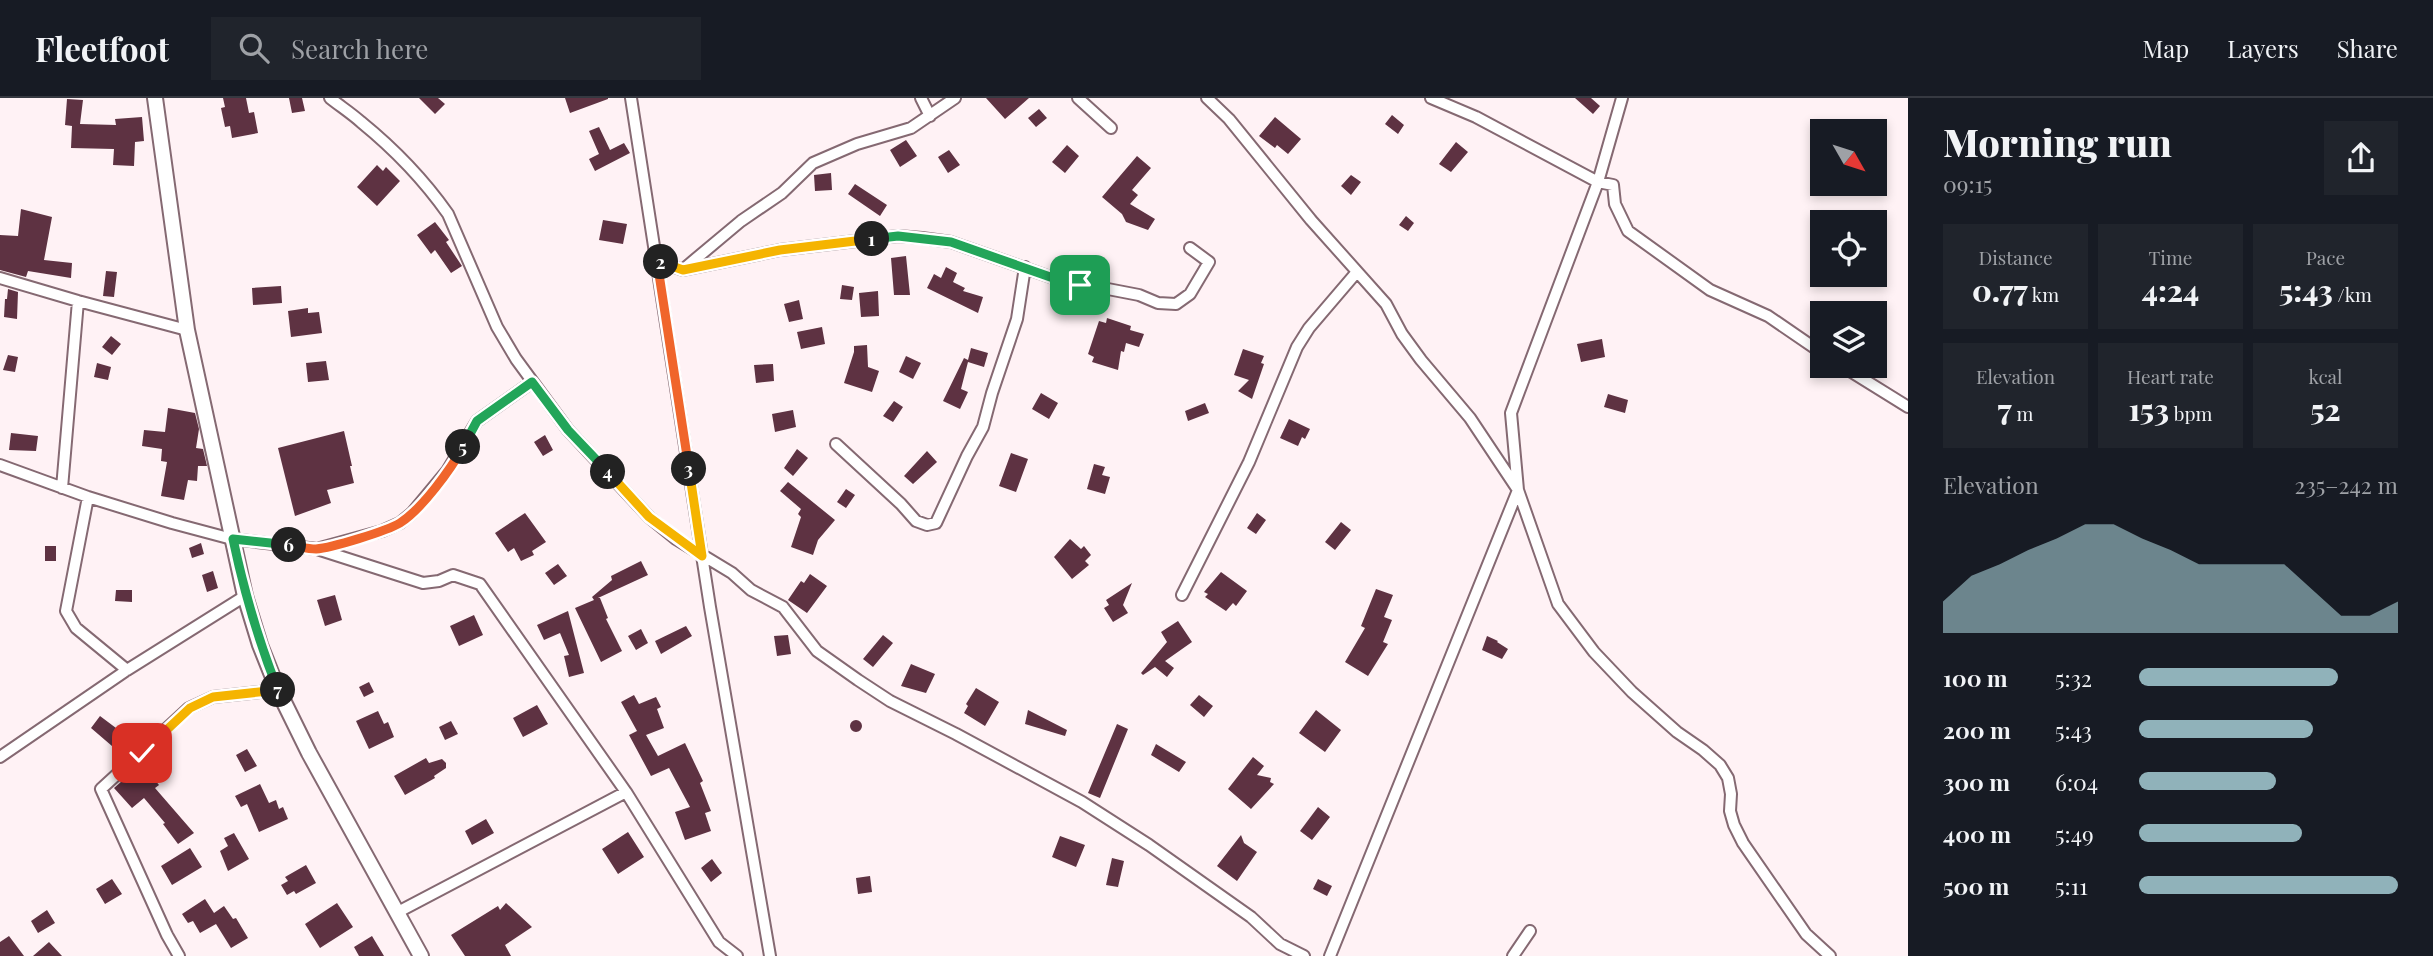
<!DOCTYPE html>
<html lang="en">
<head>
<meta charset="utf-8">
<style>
  body { margin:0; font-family:"Playfair Display",serif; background:#20242c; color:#f1f3f6; height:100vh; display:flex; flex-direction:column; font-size:26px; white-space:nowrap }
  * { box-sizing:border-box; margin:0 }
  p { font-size:23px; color:#9ea1a6 }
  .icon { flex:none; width:38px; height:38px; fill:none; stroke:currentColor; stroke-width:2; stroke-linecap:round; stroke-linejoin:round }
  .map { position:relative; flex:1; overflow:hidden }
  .details { display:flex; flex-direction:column; background:#171b24; width:525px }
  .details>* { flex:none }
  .needle { width:46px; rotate:129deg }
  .tools { position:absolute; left:1810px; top:21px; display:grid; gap:14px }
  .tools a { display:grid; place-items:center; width:77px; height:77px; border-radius:0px; background:#171b24; box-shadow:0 4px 10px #0003; font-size:35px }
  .pin { position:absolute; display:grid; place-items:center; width:60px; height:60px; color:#fff; margin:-30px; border-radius:14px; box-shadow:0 4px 10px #0006 }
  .km { position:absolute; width:35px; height:35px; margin:-18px; border-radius:50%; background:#222; color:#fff; font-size:19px; line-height:35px; text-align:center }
  .round { display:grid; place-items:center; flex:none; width:74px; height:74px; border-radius:0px; background:#20242c }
  .head { display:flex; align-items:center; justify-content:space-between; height:119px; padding:0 35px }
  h1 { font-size:38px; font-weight:800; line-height:52px }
  .metrics { display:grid; grid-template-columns:repeat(3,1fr); gap:10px; height:119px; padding:7px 35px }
  .metrics div { display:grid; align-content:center; border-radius:0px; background:#20242c; text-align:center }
  .metrics b { font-size:30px; font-weight:800 }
  .metrics small { font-size:19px; font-weight:400 }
  .metrics p { font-size:19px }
  .chart { height:196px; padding:14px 35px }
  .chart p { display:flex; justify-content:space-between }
  .chart svg { width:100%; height:126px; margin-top:7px; fill:#90b2ba; opacity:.7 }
  ul { padding:0 35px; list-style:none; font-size:23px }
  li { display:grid; grid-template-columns:112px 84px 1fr; align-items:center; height:52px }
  li i { height:18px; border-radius:9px; background:#90b2ba }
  header { display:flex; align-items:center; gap:42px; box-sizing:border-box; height:98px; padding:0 35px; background:#171b24; border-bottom:2px solid #363941 }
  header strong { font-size:33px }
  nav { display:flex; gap:38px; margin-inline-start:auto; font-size:24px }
  .search { width:490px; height:63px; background:#20242c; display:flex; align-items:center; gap:18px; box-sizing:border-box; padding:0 24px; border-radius:0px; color:#9ea1a6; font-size:26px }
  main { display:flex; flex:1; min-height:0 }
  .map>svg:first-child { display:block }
</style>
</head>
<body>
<header>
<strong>Fleetfoot</strong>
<div class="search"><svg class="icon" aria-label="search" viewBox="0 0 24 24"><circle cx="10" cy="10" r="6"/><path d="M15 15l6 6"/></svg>Search here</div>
<nav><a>Map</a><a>Layers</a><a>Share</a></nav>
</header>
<main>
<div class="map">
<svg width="1908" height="858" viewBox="0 0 1908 858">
  <rect width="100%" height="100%" fill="#fff2f5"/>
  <path fill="#5e3242" d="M223 0H246L249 15 254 14 258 35 232 40 230 28 225 29 221 10 225 9Z
    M289 0H302L305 13 292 15Z
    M419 0H438L445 6 435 16Z
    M565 0H608V1L570 15Z
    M986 0H1029L1005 21Z
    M1575 0H1591L1600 8 1593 16Z
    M67 1 83 2 80 26 116 27 115 21 142 19 144 43 135 44 134 68 113 67 114 51 71 50 72 28 65 27Z
    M1039 11 1047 20 1036 29 1028 20Z
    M1392 17 1404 27 1398 36 1385 26Z
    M1275 19 1301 41 1288 56 1277 47 1275 50 1259 38Z
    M599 29 610 52 624 45 630 55 595 73 589 61 599 56 589 33Z
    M906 42 917 58 900 69 890 52Z
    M1456 44 1468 54 1451 74 1439 66Z
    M1067 47 1079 58 1065 75 1052 64Z
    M949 52 960 67 948 75 938 59Z
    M1137 58 1151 70 1132 92 1138 97 1130 106 1155 121 1148 132 1126 124 1122 116 1102 99Z
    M377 67 383 73 386 69 400 83 377 108 357 89Z
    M831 75 832 92 815 93 814 77Z
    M1351 77 1361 84 1351 97 1341 88Z
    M855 86 887 107 880 118 848 96Z
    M21 111 52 119 44 162 72 165 71 180 28 173 26 179 0 172V137L18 138Z
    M1406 118 1414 125 1408 133 1399 127Z
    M603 122 627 126 623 146 599 142Z
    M435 124 449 142 446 144 462 168 451 175 435 152 431 156 417 137Z
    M906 158 910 197H894L891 160Z
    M946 169 957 175 953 184 965 190 963 193 983 199 978 215 927 190 934 176 941 180Z
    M106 173 117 174 114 199 103 198Z
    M842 187 854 189 852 202 840 201Z
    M281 188 282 205 253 207 252 190Z
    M8 191 18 194 17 221 4 219 5 201H7Z
    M878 193 879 218 861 219 859 195Z
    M799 202 803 221 789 224 784 206Z
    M308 210V215L319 214 322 235 291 239 288 213Z
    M1107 220 1131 228 1130 232 1144 236 1139 249 1126 245 1124 254 1121 253 1118 272 1092 264 1094 259 1088 256 1099 223 1106 225Z
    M822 229 825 246 801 251 797 234Z
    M111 238 121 246 112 257 102 249Z
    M1602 241 1605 259 1581 264 1577 246Z
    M867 247 868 269 879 273 872 294 844 285 854 254V248Z
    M971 250 988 255 984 269 968 264 961 291 968 294 960 311 943 303 964 260 968 262Z
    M1243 251 1264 258 1261 265 1264 266 1252 301 1238 293 1249 282 1234 277Z
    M8 257 18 259 15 274 3 272Z
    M906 258 921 265 913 281 899 274Z
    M326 263 329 282 308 284 306 265Z
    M97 265 111 269 108 282 94 279Z
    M773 266 774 283 756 285 754 267Z
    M1041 295 1058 305 1049 321 1032 311Z
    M1608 296 1628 302 1625 315 1604 309Z
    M894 303 903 309 893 324 883 318Z
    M1205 305 1209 315 1188 323 1185 313Z
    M168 310 195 315 199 331 196 350 203 351 207 368H198L197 383 188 382 184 402 161 398 167 364 161 363 162 351 142 348 144 332 165 334Z
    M793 312 796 329 775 334 772 316Z
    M1289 321 1310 331 1305 341 1302 339 1298 348 1280 340Z
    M344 333 352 368H350L354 385 327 392 331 405 295 418 278 350Z
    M11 335 38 338 36 353 9 352Z
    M545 337 553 352 543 358 534 344Z
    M797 351 808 360 793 378 784 370Z
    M927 353 937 364 913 386 904 378Z
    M1011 355 1028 361 1016 394 999 388Z
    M1094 366 1105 369 1102 377 1110 379 1105 396 1087 391Z
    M788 384 835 422 818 442 813 457 791 449 801 419 798 416 801 411 780 393Z
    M846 391 855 397 846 410 837 404Z
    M525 415 546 444 532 453 534 457 521 463 514 450 508 454 495 435Z
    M1257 415 1266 422 1256 436 1247 430Z
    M1341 424 1351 432 1335 452 1325 444Z
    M1070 441 1081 451 1084 448 1091 457 1085 463 1089 467 1072 481 1054 459Z
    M201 445 204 456 192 460 189 450Z
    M45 448H56V463H45Z
    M641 463 648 477 598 500H600L608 520 606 521 622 553 601 564 575 510 594 502 592 499 612 482 611 478Z
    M558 466 567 478 554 487 545 475Z
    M213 473 218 490 207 494 202 477Z
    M1221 474 1247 493 1236 508 1233 505 1226 513 1205 499 1208 496 1204 494Z
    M810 476 827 488 807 515 788 502 801 483 804 485Z
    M1132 485 1123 507 1128 515 1113 524 1104 510 1109 507 1106 502Z
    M1376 491 1393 497 1384 519 1392 522 1383 544 1388 546 1368 578 1345 564 1365 530 1361 528Z
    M116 492H132V504L115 503Z
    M335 497 342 522 325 528 317 502Z
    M568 513 584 575 569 579 564 558 569 557 560 535 544 542 537 527Z
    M474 517 483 537 459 548 450 528Z
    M1178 523 1192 544 1165 563 1174 570 1167 579 1155 569 1143 577 1141 575 1167 544 1161 534Z
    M686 528 692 538 661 556 655 543Z
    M641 531 648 545 636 552 628 538Z
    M788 537 791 556 777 558 774 538Z
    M883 537 893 545 873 569 863 561Z
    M1487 538 1498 543 1497 544 1508 551 1502 561 1482 552Z
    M911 566 935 576 926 595 901 588Z
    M369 584 374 594 364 599 359 589Z
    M976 590 999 604 985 628 964 615 968 608 966 606Z
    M634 597 639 606 656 599 661 609 657 611 664 630 646 637 658 658 685 645 703 683 700 685 711 713 705 715 711 733 685 742 675 714 690 709 669 670 651 678 629 637 637 633 621 604Z
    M1199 597 1213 608 1204 619 1190 607Z
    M537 607 548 626 523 639 513 620Z
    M1028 612 1067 632 1065 638 1025 626Z
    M1316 612 1341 632 1325 654 1299 635Z
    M378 613 384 626 388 624 394 639 369 651 356 623Z
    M100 618 116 630 119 654 91 630Z
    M850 628a6 6 0 1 1 12 0a6 6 0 1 1-12 0Z
    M451 623 458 636 445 642 439 629Z
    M1117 626 1128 631 1100 700 1088 695Z
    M1156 646 1186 664 1179 674 1151 657Z
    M247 651 257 668 245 674 236 657Z
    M1253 659 1264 668 1257 677 1271 680 1270 684 1274 686 1251 711 1228 691Z
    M426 660 429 665 442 661 446 665V670L434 678 435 680 405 697 394 678Z
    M145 670 159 687 155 690 194 735 178 746 163 726 165 725 144 700 132 710 114 690 136 671 140 675Z
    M260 686 269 705 276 702 279 711 283 709 288 721 259 734 247 706 241 709 235 698Z
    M1318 709 1330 719 1312 742 1300 733Z
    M486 721 494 735 472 747 465 733Z
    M628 734 644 759 618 776 602 751Z
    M234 735 249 761 228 773 220 753 228 748 224 740Z
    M1241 737 1244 745 1257 754 1237 783 1217 768Z
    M1060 738 1085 747 1076 769 1052 759Z
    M190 750 202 769 172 787 161 768Z
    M1112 760 1124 763 1118 789 1106 787Z
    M712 761 722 775 711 784 701 770Z
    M306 767 316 785 296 796 294 793 287 797 281 787 288 783 285 779Z
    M870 778 872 794 858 796 856 780Z
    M112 781 122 796 105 806 96 791Z
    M1318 781 1332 788 1327 798 1313 791Z
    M205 801 214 815 224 808 233 821 236 820 248 840 231 850 216 826 200 835 193 823 188 825 182 816Z
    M337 805 353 829 320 850 305 826Z
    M506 805 532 829 505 847 511 858H465L451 837 498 808 500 812Z
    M47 812 55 825 38 835 31 823Z
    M9 838 24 858H0V844Z
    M372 838 384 858H359L354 849Z
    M49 844 62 858H33Z"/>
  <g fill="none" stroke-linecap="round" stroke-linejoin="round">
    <g stroke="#856972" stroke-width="14">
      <path id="minor" d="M330 0C340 8 351 15 361 24 393 50 424 82 448 116L497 229 516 261 568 332 649 419 676 441 732 475 751 492 783 509 817 553 858 582 890 603 956 636 1082 704 1149 747 1251 819 1280 846 1304 858
        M631 0 710 509 770 858
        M921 0 930 18
        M1078 0 1111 30
        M1207 0 1229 21 1311 122 1386 206 1402 236 1421 262 1470 320 1518 392 1558 506 1594 554 1632 594 1677 634 1703 652 1720 667 1728 680 1731 696 1730 713 1734 727 1743 745 1806 836 1830 858
        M1431 0 1476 19 1598 84 1613 87 1615 106 1628 133 1710 192 1768 218 1822 255
        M657 163 683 172 780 152 898 138 922 140 951 144 1056 181 1139 197 1158 205 1176 206 1190 196 1209 164 1190 150
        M686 169 741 123 782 95 813 65 857 46 911 30 955 0
        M0 180 78 203 187 232
        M1842 268 1908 309
        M836 346 901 406 916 423 927 427 936 425 967 358 983 329 992 295 1017 221 1025 169
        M0 367 88 399 172 425 232 441 317 451 423 485 439 483 453 477 480 486 626 694 719 844 737 858
        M62 390 78 203
        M88 399 66 513 76 530 127 572
        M320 450 382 433 400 425 412 415 447 373 477 323 532 284
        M1182 497 1249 364 1297 249 1309 230 1356 175
        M0 659 127 572 245 498
        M398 814 626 694
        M179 858 167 837 101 691 189 610 213 599 278 592
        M1330 858 1518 392 1511 315 1598 84 1622 0
        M1513 858 1530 833"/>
    </g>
    <g stroke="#856972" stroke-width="18">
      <path id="tertiary" d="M155 0 187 232 245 498 260 547 278 592 309 655 421 858"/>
    </g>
    <use href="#minor" stroke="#fff" stroke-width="10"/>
    <use href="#tertiary" stroke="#fff" stroke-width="14"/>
  </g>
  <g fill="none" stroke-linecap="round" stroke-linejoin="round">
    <g stroke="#fff" stroke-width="14">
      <path id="split-1" d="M872 141 898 138 951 144 1056 181 1080 187"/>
    </g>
    <g stroke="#fff" stroke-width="14">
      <path id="split-2" d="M661 164 683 172 780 152 872 141"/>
    </g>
    <g stroke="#fff" stroke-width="14">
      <path id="split-3" d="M661 164 657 163 689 371"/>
    </g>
    <g stroke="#fff" stroke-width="14">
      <path id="split-4" d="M608 374 649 419 702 458 689 371"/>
    </g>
    <g stroke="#fff" stroke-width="14">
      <path id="split-5" d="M463 349 477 323 532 284 568 332 608 374"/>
    </g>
    <g stroke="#fff" stroke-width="14">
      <path id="split-6" d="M289 447C298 448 307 451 316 451 331 450 387 433 400 425 422 411 451 371 463 349"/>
    </g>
    <g stroke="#fff" stroke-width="14">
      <path id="split-7" d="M278 592C258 542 244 493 233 441L289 447"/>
    </g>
    <g stroke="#fff" stroke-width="14">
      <path id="split-8" d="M142 655 190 610 213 599 278 592"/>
    </g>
    <use href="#split-1" stroke="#22a559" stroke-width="9"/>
    <use href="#split-2" stroke="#f5b400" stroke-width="9"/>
    <use href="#split-3" stroke="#f0652b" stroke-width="9"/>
    <use href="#split-4" stroke="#f5b400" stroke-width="9"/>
    <use href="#split-5" stroke="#22a559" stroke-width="9"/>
    <use href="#split-6" stroke="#f0652b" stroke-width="9"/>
    <use href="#split-7" stroke="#22a559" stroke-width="9"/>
    <use href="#split-8" stroke="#f5b400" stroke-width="9"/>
  </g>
</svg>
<div class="tools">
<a><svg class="needle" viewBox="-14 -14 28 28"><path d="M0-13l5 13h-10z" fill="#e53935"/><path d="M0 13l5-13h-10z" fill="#9ea1a6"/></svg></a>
<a><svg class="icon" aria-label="locate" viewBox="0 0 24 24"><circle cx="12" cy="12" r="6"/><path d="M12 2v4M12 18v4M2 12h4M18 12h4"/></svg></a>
<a><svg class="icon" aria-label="layers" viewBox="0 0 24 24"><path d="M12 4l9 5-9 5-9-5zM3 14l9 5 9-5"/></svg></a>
</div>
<div class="pin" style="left:1080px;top:187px;background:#1e9e55"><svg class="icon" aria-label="arrive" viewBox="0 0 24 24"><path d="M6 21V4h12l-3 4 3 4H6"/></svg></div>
<div class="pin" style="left:142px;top:655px;background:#d93025"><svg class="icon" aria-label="check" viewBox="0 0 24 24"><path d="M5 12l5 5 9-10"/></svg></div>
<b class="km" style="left:872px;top:141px">1</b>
<b class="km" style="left:661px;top:164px">2</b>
<b class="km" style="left:689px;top:371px">3</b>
<b class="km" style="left:608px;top:374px">4</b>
<b class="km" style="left:463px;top:349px">5</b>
<b class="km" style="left:289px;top:447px">6</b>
<b class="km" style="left:278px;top:592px">7</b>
</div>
<section class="details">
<div class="head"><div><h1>Morning run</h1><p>09:15</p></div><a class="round"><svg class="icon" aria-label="share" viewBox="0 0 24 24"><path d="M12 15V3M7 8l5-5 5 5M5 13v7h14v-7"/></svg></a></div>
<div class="metrics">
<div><p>Distance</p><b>0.77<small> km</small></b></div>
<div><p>Time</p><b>4:24</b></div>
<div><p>Pace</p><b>5:43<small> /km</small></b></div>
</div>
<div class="metrics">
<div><p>Elevation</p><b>7<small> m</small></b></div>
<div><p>Heart rate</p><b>153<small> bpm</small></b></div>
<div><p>kcal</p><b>52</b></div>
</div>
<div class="chart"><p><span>Elevation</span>235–242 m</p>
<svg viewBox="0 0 160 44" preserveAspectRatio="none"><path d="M0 44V33L10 24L20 20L30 15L40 11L50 6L60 6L70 11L80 15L90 20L100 20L110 20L120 20L130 29L140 38L150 38L160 33V44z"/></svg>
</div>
<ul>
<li><b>100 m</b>5:32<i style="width:77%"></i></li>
<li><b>200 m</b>5:43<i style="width:67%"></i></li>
<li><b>300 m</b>6:04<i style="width:53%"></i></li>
<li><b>400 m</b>5:49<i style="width:63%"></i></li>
<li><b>500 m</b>5:11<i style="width:100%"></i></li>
</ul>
</section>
</main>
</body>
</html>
